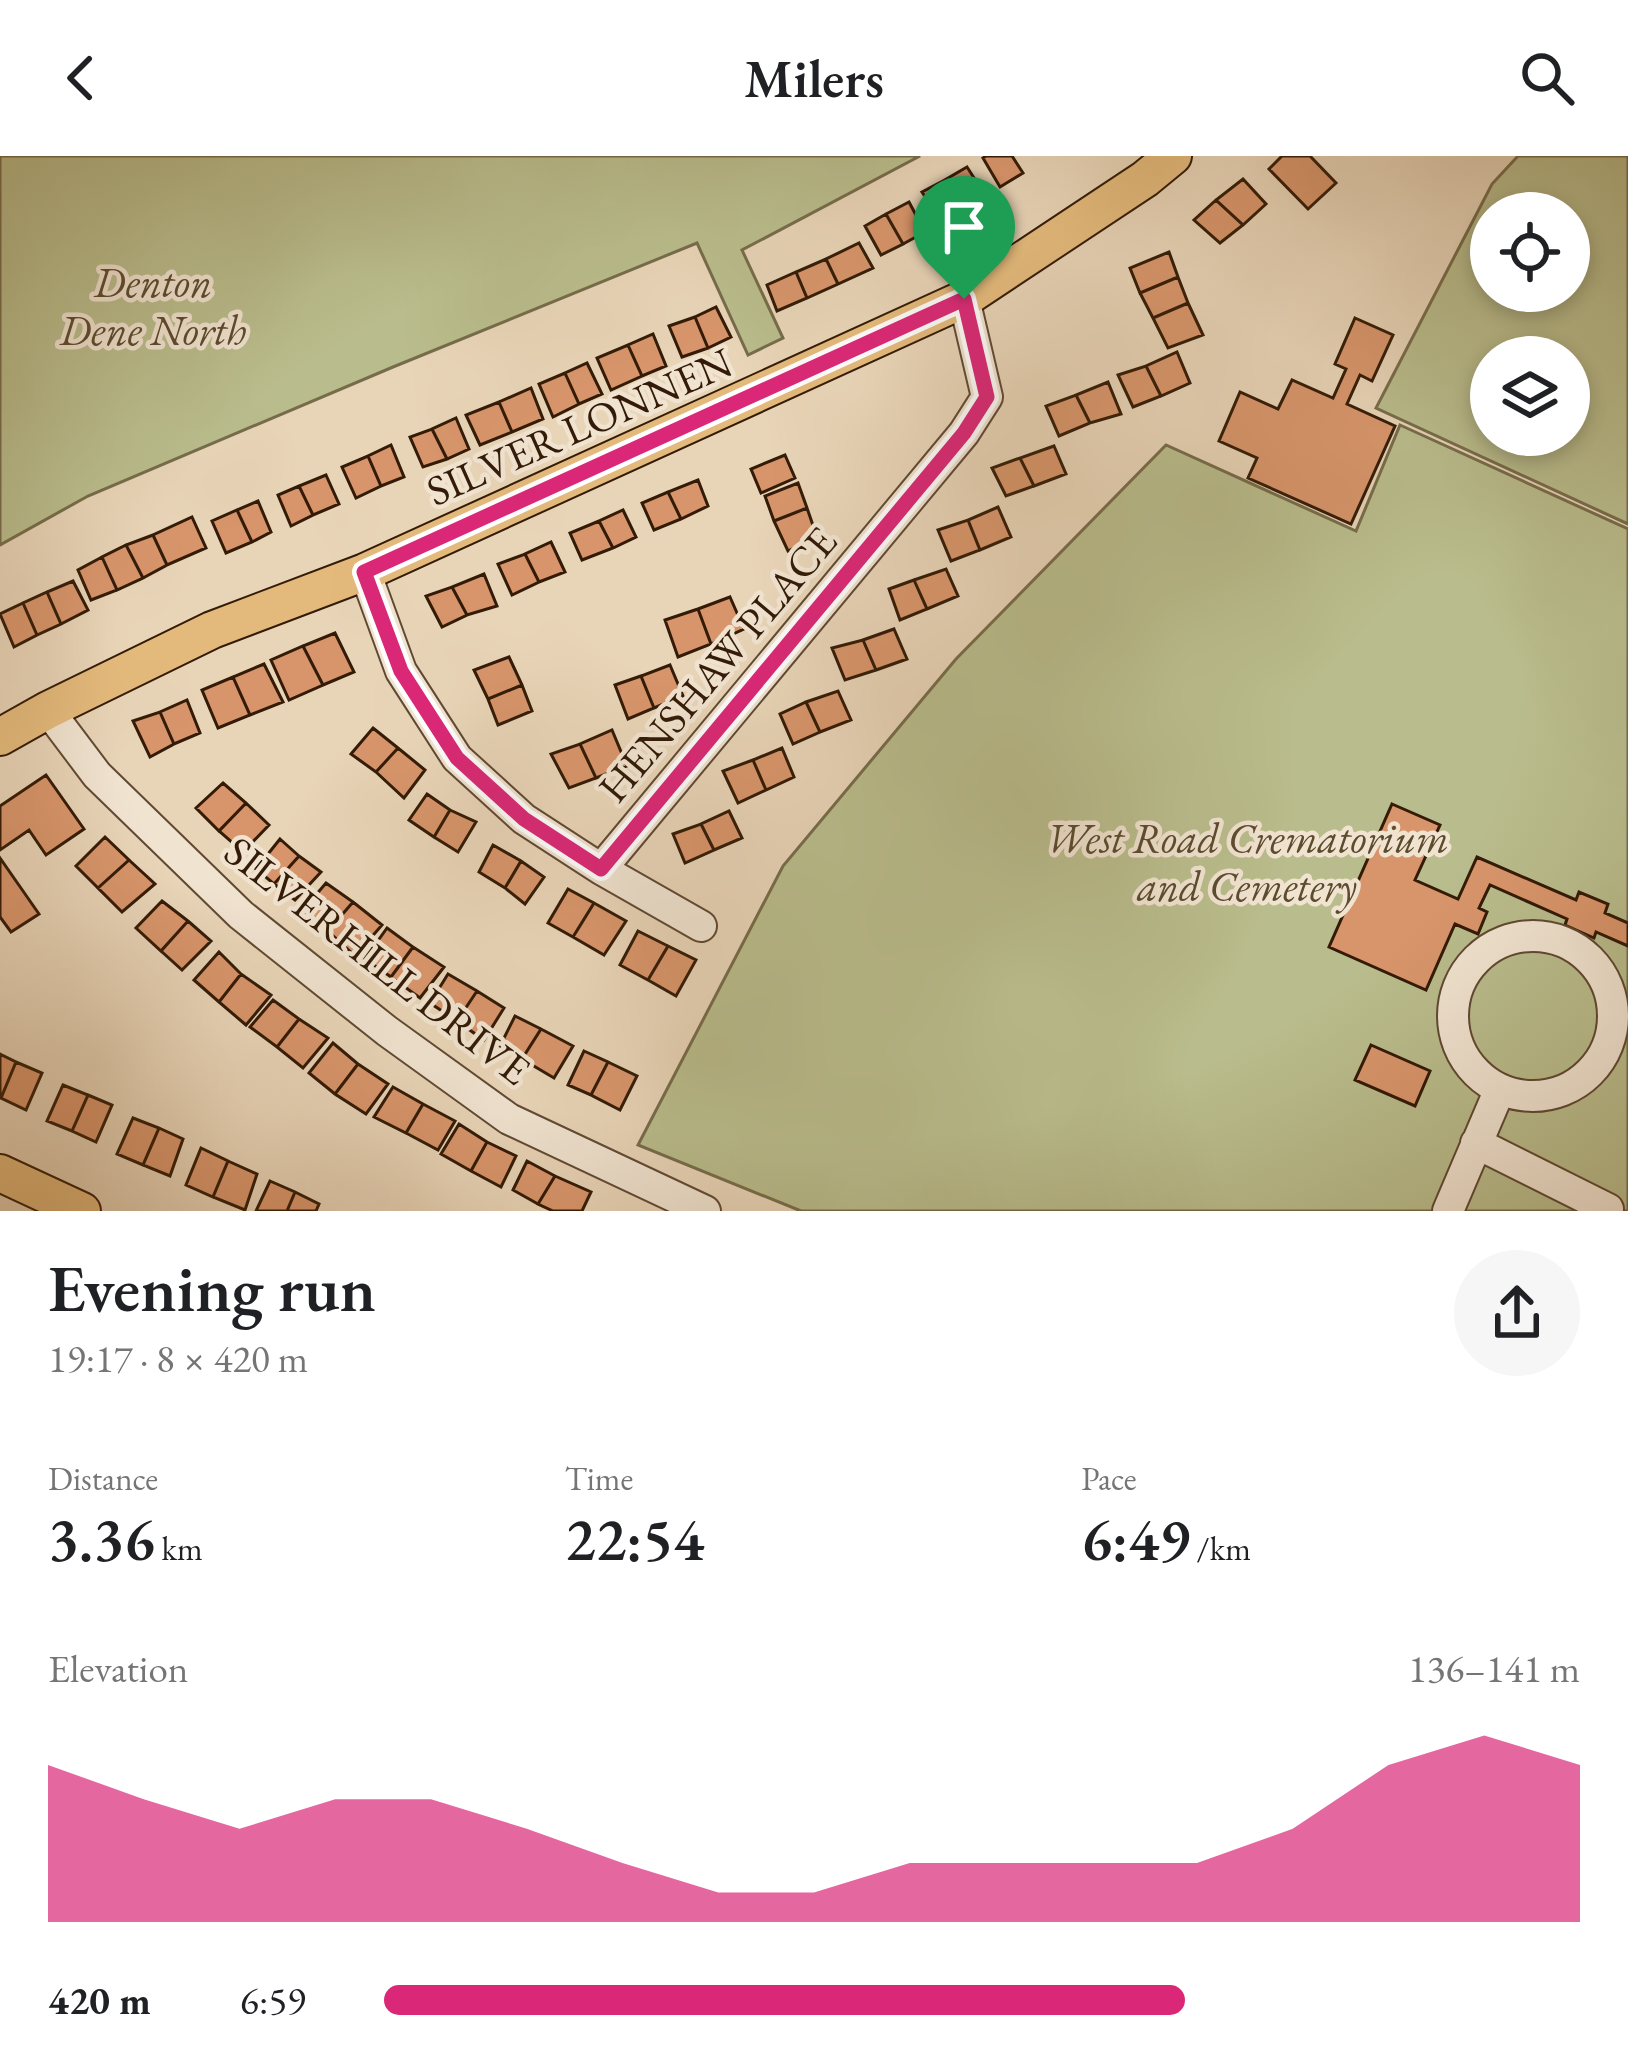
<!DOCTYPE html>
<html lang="en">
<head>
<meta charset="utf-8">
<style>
  body { margin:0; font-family:"EB Garamond",serif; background:#f6f6f6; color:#202124; height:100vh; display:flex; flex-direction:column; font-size:45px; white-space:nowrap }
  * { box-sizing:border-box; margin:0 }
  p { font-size:39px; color:#757577 }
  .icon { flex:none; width:66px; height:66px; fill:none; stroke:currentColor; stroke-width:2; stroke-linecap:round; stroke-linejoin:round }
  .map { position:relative; height:1055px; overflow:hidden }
  .panel { display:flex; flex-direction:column; background:#fff; flex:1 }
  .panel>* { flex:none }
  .tools { position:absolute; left:1470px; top:36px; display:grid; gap:24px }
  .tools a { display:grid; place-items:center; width:120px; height:120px; border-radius:50%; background:#fff; box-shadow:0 6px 18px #0003; font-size:60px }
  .pin { position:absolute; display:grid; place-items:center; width:102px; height:102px; color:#fff; margin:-123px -51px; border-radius:50% 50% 50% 0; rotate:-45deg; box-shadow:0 0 12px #0007 }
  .pin .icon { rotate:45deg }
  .round { display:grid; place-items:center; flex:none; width:126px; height:126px; border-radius:63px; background:#f6f6f6 }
  .summary { display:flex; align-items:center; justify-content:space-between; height:204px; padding:0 48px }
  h1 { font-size:66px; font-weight:600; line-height:90px }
  .stats { display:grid; grid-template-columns:repeat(3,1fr); gap:18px; height:204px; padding:12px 48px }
  .stats div { display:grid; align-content:center }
  .stats b { font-size:60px; font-weight:600 }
  .stats small { font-size:33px; font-weight:400 }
  .stats p { font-size:33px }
  .chart { height:336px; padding:24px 48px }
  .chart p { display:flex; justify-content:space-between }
  .chart svg { width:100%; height:216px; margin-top:12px; fill:#db2777; opacity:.7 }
  ul { padding:0 48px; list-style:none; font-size:39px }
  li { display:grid; grid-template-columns:192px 144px 1fr; align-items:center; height:90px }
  li i { height:30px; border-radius:15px; background:#db2777 }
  header { display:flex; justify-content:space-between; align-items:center; height:156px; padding:0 48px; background:#fff; font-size:54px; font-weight:600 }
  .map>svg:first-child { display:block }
</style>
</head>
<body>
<header><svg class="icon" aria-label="back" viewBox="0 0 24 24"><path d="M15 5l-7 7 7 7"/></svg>Milers<svg class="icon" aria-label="search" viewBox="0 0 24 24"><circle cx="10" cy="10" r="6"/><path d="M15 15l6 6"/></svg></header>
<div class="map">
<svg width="1628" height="1055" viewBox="0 0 1628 1055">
  <rect width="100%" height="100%" fill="#e8d4b7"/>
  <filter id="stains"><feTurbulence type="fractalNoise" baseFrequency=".00167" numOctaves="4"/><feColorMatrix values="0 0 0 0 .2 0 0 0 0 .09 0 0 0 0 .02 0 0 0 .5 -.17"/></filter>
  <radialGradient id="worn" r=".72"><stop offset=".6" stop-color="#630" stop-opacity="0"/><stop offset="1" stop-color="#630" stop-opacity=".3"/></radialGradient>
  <path fill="#b9bc8c" stroke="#766c4a" stroke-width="3" fill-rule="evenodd" d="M0 0H920L742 94 783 182 748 199 697 87 393 211 88 340 0 389Z
    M1518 0H1628V368L1376 252 1492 28ZM1491 57H1569V135H1491ZM1491 201H1569V279H1491Z
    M1400 269 1628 373V1055H801L638 989 783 710 956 503 1166 289 1356 375Z"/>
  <path fill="#d8956b" stroke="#331b07" stroke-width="3" d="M986 0H1012L1023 17 1000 31 983 2Z
    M1282 0H1310L1336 27 1308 53 1269 13Z
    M967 11 985 39 961 55 943 25Z
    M1243 23 1266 48 1243 69 1216 44Z
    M943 25 961 55 942 65 922 36Z
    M1216 44 1243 69 1220 87 1194 64Z
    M909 46 925 76 903 88 886 58Z
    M886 58 903 88 881 99 865 70Z
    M859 87 873 112 838 128 826 103Z
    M1169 96 1178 121 1140 137 1130 112Z
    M826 103 838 128 807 142 796 116Z
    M796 116 807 142 777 155 767 129Z
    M1178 121 1188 147 1153 162 1140 137Z
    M1188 147 1203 179 1168 192 1153 162Z
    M716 151 731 181 708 192 695 161Z
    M695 161 708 192 682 201 669 170Z
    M1355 162 1393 179 1372 225 1360 219 1347 248 1395 270 1351 368 1248 322 1257 302 1219 285 1240 236 1278 253 1292 224 1333 242 1346 213 1335 208Z
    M653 178 666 210 642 220 628 189Z
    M628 189 642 220 611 234 597 202Z
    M1177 196 1190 227 1161 240 1146 210Z
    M587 207 602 238 579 248 565 217Z
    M1146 210 1161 240 1133 251 1118 219Z
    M565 217 579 248 553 261 539 228Z
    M1108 226 1121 258 1090 267 1076 239Z
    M531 232 543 263 512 276 499 246Z
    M1076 239 1090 267 1059 280 1046 250Z
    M499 246 512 276 480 289 466 259Z
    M456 262 469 293 447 303 432 273Z
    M432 273 447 303 423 311 410 281Z
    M391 289 404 321 381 330 368 300Z
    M1054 290 1066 318 1034 330 1020 302Z
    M785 299 795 322 761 337 751 313Z
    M368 300 381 330 356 342 342 311Z
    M1020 302 1034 330 1006 340 992 312Z
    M326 319 339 348 313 359 299 330Z
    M698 324 708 350 681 363 668 336Z
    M798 327 807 352 774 365 765 340Z
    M299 330 313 359 291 370 278 339Z
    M668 336 681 363 654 374 642 347Z
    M258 345 271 376 252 386 237 354Z
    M998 351 1011 381 980 394 968 364Z
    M807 352 817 381 788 395 774 365Z
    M237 354 252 386 226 397 212 365Z
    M623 354 636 381 613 392 599 365Z
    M192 361 206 392 167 409 153 379Z
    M968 364 980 394 951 405 938 374Z
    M599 365 613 392 582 404 570 377Z
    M153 379 167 409 143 422 126 389Z
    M551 386 565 416 539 426 525 398Z
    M126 389 143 422 117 434 102 401Z
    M525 398 539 426 512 439 498 408Z
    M102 401 117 434 91 444 78 414Z
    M946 413 958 440 927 453 914 424Z
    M484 418 497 450 467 459 452 431Z
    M914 424 927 453 900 464 889 433Z
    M73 425 88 454 61 468 47 436Z
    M452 431 467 459 442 471 426 440Z
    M47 436 61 468 37 479 23 447Z
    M730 441 744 473 711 488 698 453Z
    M23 447 37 479 14 491 0 458Z
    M698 453 711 488 678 501 665 464Z
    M894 473 907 503 876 514 863 484Z
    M335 477 354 516 323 529 303 490Z
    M863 484 876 514 845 524 832 492Z
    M303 490 323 529 289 544 271 504Z
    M509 501 522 529 488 543 474 514Z
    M264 508 283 546 250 559 233 521Z
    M670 509 683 540 654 552 641 520Z
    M641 520 654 552 628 563 615 529Z
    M233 521 250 559 218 572 202 534Z
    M522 529 532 555 498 569 488 543Z
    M838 535 851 564 820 576 806 546Z
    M187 544 200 577 174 588 160 556Z
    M806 546 820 576 793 588 780 558Z
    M160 556 174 588 150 601 133 565Z
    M373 572 398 592 376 616 351 598Z
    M612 574 627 610 596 622 580 588Z
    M580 588 596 622 569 632 551 598Z
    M398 592 425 614 404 642 376 616Z
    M782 592 794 621 766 634 753 604Z
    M753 604 766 634 738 647 723 615Z
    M46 619 84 673 46 699 29 674 0 694V650Z
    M223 627 246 647 219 675 196 652Z
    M427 638 450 654 434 681 409 664Z
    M246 647 269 669 243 696 219 675Z
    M1392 648 1440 669 1415 724 1458 743 1477 701 1576 744 1579 736 1608 748 1605 757 1628 767V790L1596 776 1594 782 1565 769 1567 763 1490 729 1479 752 1487 756 1478 778 1455 768 1426 834 1329 791Z
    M450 654 476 666 458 696 434 681Z
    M729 655 742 682 714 694 701 668Z
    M701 668 714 694 685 707 673 678Z
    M105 681 129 704 98 732 76 710Z
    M280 683 299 700 274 728 256 713Z
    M493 689 521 705 505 732 479 716Z
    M299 700 321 716 295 744 274 728Z
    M0 702 39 758 11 776 0 761Z
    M129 704 155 728 122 756 98 732Z
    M521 705 544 721 525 748 505 732Z
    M326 727 353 746 328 775 303 754Z
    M568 733 594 747 573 781 548 767Z
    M162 745 188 765 161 795 136 772Z
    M353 746 382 769 355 800 328 775Z
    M594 747 626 765 604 799 573 781Z
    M188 765 211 785 182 814 161 795Z
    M387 772 413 791 391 821 365 803Z
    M638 775 668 790 648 824 620 809Z
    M668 790 696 804 676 840 648 824Z
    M413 791 444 811 420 842 391 821Z
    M219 796 241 818 219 846 194 824Z
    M241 818 271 839 246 869 219 846Z
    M448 818 477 835 457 865 430 847Z
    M477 835 504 852 484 884 457 865Z
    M273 844 299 863 277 891 250 871Z
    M515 860 541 873 522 903 500 890Z
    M299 863 328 882 303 912 277 891Z
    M541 873 573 890 554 922 522 903Z
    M333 887 358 908 335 938 309 917Z
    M1371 889 1430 915 1415 950 1355 924Z
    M584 895 608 906 591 939 568 929Z
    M0 898 16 906 1 942H0Z
    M16 906 42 917 26 954 1 942Z
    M608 906 637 920 620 954 591 939Z
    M358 908 388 928 366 958 335 938Z
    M63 929 88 939 72 975 47 965Z
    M393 931 423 948 406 977 374 961Z
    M88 939 112 949 96 986 72 975Z
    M423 948 455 965 438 994 406 977Z
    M133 962 159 972 143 1009 117 998Z
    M459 968 487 986 471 1015 441 998Z
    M159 972 183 983 170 1020 143 1009Z
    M487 986 516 1000 501 1031 471 1015Z
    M201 992 228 1005 213 1041 186 1029Z
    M228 1005 257 1018 245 1054 213 1041Z
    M527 1005 555 1020 538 1048 513 1034Z
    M555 1020 591 1036 582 1055H553L538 1048Z
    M270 1025 295 1036 287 1055H256Z
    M295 1036 319 1048 316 1055H287Z"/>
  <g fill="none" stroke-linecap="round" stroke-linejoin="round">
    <g stroke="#604933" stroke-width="34">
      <path id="minor" d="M365 416 401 515 457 602 524 663 601 713 701 770
        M48 554 97 619 241 759 387 875 509 963 705 1055
        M601 713 964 277 987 241 964 143
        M1453 860a80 80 0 1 1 160 0a80 80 0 1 1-160 0Z
        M1476 987 1608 1053 1607 1055
        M1448 1055 1500 933"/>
    </g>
    <g stroke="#331b07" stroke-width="40">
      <path id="major" d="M0 581 48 554 212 474 365 416 964 143 1145 23 1173 0
        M0 1017 82 1055"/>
    </g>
    <use href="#minor" stroke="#f0e3d0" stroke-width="30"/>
    <use href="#major" stroke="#e4ba7c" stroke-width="36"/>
  </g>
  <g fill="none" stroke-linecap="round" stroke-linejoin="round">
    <g stroke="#fff" stroke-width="24">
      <path id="route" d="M964 143 987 241 964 277 601 713 524 663 457 602 401 515 364 416Z"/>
    </g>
    <use href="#route" stroke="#db2777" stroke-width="15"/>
  </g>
  <g text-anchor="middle" stroke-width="9" stroke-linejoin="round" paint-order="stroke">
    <g font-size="42" font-style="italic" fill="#5b4b2f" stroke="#f0e3d0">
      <text x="153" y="141">Denton<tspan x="153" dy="48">Dene North</tspan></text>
      <text x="1247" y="697">West Road Crematorium<tspan x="1247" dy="48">and Cemetery</tspan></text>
    </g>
    <g font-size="42" fill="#331b07" stroke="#f0e3d0">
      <text transform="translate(579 270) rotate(-24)" y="15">SILVER LONNEN</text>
      <text transform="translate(717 508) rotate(-50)" y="15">HENSHAW PLACE</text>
      <text transform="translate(378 804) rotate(38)" y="15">SILVERHILL DRIVE</text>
    </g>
  </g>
  <rect width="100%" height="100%" filter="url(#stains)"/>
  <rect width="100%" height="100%" fill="url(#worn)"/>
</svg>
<div class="tools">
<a><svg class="icon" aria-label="locate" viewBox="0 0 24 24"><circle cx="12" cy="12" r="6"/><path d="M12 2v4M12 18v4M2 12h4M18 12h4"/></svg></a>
<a><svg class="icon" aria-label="layers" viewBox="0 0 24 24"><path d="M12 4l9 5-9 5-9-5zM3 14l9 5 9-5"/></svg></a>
</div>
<div class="pin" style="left:964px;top:143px;background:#1e9e55"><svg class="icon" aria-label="arrive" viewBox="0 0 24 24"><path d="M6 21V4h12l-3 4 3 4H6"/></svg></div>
</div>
<section class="panel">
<div class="summary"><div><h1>Evening run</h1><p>19:17 · 8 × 420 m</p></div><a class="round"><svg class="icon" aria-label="share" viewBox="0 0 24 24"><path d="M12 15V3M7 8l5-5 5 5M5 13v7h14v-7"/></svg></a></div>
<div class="stats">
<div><p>Distance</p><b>3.36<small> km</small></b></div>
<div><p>Time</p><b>22:54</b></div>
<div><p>Pace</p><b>6:49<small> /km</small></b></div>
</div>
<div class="chart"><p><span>Elevation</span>136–141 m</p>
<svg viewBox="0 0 160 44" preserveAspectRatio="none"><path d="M0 44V12L10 19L20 25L30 19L40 19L50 25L60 32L70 38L80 38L90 32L100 32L110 32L120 32L130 25L140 12L150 6L160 12V44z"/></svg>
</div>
<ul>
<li><b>420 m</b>6:59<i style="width:67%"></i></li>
</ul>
</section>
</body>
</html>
